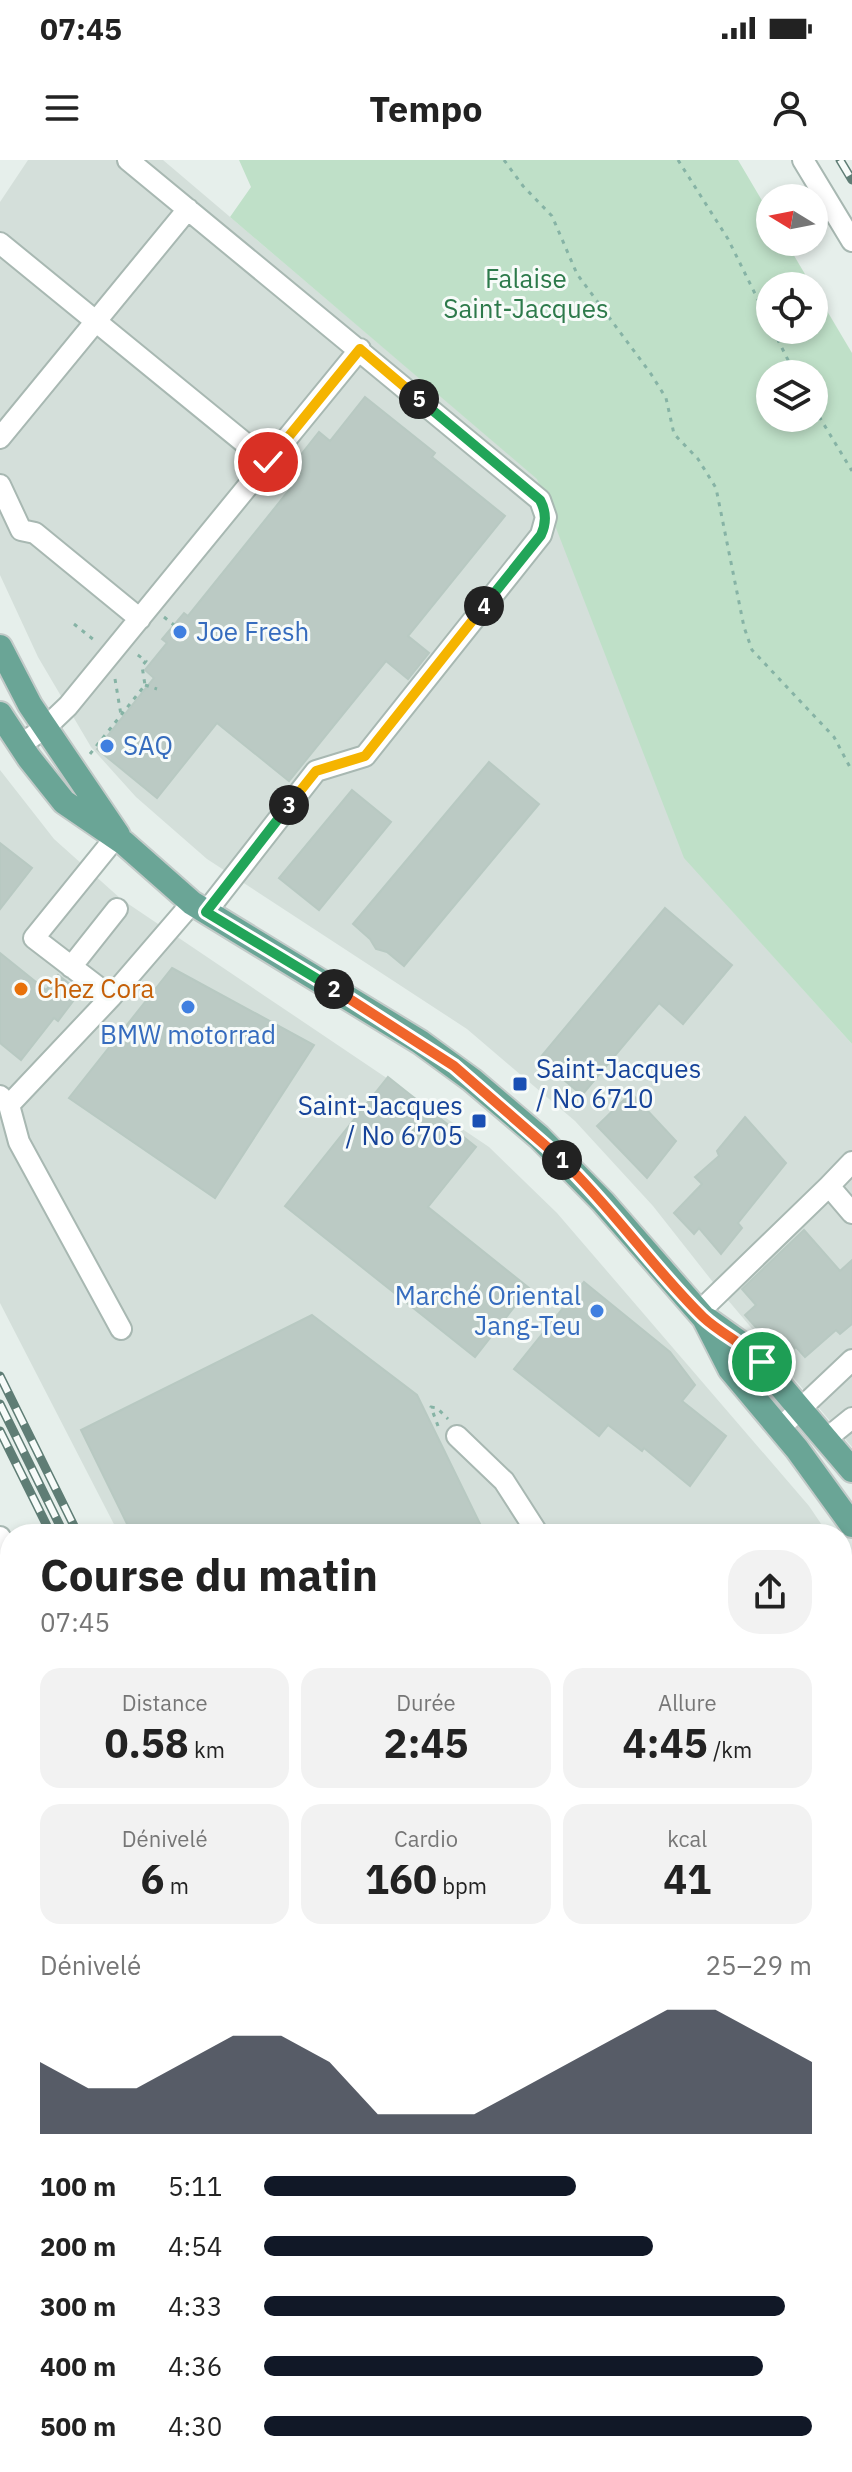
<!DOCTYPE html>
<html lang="fr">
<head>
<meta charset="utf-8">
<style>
  body { margin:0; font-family:"IBM Plex Sans",sans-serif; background:#f2f2f2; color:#222; height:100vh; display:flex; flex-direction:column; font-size:30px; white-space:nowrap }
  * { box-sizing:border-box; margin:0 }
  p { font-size:26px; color:#767676 }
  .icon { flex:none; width:44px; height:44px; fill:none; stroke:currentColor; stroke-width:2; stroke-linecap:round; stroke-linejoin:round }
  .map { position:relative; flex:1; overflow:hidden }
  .drawer { position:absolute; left:0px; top:1364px; width:852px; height:948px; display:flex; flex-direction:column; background:#fff; border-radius:32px 32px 0 0; box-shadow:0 4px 12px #0003 }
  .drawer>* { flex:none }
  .needle { width:52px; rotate:280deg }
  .fabs { position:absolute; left:756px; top:24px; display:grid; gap:16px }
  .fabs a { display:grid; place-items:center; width:72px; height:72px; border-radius:50%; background:#fff; box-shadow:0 4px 12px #0003; font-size:40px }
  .pin { position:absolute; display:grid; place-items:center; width:68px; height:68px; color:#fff; margin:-34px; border:4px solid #fff; border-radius:50%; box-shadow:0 2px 8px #0007 }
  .km { position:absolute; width:40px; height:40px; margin:-20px; border-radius:50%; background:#222; color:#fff; font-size:22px; line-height:40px; text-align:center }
  .round { display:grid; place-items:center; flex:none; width:84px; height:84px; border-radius:32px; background:#f2f2f2 }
  .summary { display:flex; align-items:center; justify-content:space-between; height:136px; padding:0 40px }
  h1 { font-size:44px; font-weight:700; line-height:60px }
  .stats { display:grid; grid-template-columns:repeat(3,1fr); gap:12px; height:136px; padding:8px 40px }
  .stats div { display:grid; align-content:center; border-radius:20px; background:#f2f2f2; text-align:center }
  .stats b { font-size:40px; font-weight:700 }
  .stats small { font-size:22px; font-weight:400 }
  .stats p { font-size:22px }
  .chart { height:224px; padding:16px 40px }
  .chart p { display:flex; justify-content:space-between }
  .chart svg { width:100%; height:144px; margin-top:8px; fill:#111827; opacity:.7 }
  ul { padding:0 40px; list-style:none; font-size:26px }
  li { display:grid; grid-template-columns:128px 96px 1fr; align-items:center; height:60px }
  li i { height:20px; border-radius:10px; background:#111827 }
  .status { display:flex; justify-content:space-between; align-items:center; height:56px; padding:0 40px; background:#fff; direction:ltr }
  .status svg { height:22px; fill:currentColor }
  header { display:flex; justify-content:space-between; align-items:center; height:104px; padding:0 40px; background:#fff; font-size:36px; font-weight:700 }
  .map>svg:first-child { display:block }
</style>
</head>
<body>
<div class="status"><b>07:45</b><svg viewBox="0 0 49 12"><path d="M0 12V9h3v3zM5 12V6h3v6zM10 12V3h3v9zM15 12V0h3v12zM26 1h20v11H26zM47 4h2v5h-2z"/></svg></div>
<header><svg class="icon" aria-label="menu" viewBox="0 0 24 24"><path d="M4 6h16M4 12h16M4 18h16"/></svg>Tempo<svg class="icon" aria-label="person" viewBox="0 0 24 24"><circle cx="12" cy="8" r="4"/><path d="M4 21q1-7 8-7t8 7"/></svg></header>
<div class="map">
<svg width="852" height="2312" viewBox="0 0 852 2312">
  <rect width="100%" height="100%" fill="#e6efeb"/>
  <path fill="#d4dfda" d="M28 0H163L538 319 685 698 852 884V1287L716 1126 653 1046 575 961 467 869 207 699 136 637 91 587 38 497 0 415V42Z
    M0 610 54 679 121 739 489 987 557 1053 809 1346 828 1374H573L567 1364 572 1374H119L0 1143Z
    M842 1393 852 1409V1713L842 1718Z
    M852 1789V2312H582L577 2302H842V1793Z"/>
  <path fill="#bfe0c8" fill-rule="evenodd" d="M239 0H738L770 54V82H786L812 126H770V170H814V129L852 193V884L684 698 537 319 230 57 251 27ZM770 214H814V258H770Z
    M0 1411 10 1430V1948L0 1961Z"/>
  <path fill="#bbcac4" stroke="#b8c9c2" stroke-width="2" d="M365 237 435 293 432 297 505 356 408 476 429 493 408 519 386 501 289 621 217 563 157 638 97 589 154 518 145 510 167 483 162 479 184 453 188 456 302 314 292 306 319 272 330 281Z
    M489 602 539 644 404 806 387 792 376 789 370 779 353 764Z
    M352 630 391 662 319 750 279 718Z
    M0 683 32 708 0 749Z
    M665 748 732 805 683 864 659 843 582 935 539 899Z
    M0 793 46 830 58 815 80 832 58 861 54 858 21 900 0 883Z
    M172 808 314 885 215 1038 69 938Z
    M388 917 476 987 428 1047 529 1128 475 1197 285 1046Z
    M631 933 676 981 647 1018 597 966Z
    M745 957 786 1003 738 1063 742 1068 721 1094 699 1068 694 1074 674 1053 702 1024 695 1017 719 996 717 991Z
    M804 1070 840 1111 852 1100V1164L840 1174 836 1170 805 1197 796 1187 783 1198 745 1155 756 1145 742 1129Z
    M584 1122 670 1192 695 1225 682 1241 726 1276 690 1326 644 1288 642 1291 608 1265 599 1276 514 1209Z
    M312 1155 417 1235 485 1374H132L81 1270Z"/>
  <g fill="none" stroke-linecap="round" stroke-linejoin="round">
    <g stroke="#a8b8b2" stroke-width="24">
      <path id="minor" d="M128 0 540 340 546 357 541 375 365 596 316 611 206 752
        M803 0 852 81
        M0 83 268 302
        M0 278 188 49
        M0 325 21 370 35 373 140 459
        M20 585 45 568 68 546 360 189
        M71 807 117 749
        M111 837 34 778 115 678
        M0 936 9 945 111 837 192 743
        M9 945 19 982 121 1169
        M829 1026 852 1002
        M699 1152 829 1026 852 1053
        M780 1268 852 1200
        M457 1276 504 1321 538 1374
        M826 1279 852 1258
        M0 1377 10 1397
        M842 1569 852 1560
        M842 1691 852 1683
        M842 1754 852 1750
        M0 1982 10 1970
        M842 2241 852 2238
        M461 2302 466 2312
        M621 2302 626 2312
        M10 2312 18 2302
        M281 2312 289 2302
        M792 2312 812 2302"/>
    </g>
    <g stroke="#c2cac8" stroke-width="28">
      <path id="major" d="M0 487 30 545 118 675
        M0 554 29 598 64 642 124 683 192 743 420 882 472 920 539 977 603 1042 704 1158 730 1209 797 1289 852 1365
        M708 1160 750 1190 852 1310"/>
    </g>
    <path stroke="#86b3a5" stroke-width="3" stroke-dasharray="4 6" stroke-linecap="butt" d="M504 0 523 26 552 56 577 114 651 214 666 238 674 274 698 299 716 328 744 467 752 490 834 577 852 611
      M678 0 728 79 770 164
      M773 170 795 214
      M814 248 852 311
      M164 457 174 465
      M74 464 94 480
      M115 519 121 555
      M145 525 157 529
      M90 594 145 525 142 506 146 501 135 493
      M438 1266 431 1247 437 1248 448 1259
      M0 1535 10 1545
      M0 1809 10 1811"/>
    <use href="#minor" stroke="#fff" stroke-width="20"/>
    <use href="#major" stroke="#6aa596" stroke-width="24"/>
    <g stroke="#5f7d75" stroke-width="9">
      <path id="rail" d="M840 0 852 20
        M0 1216 78 1374
        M0 1244 64 1374
        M0 1271 51 1374
        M512 2302 517 2312
        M526 2302 531 2312
        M540 2302 545 2312"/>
    </g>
    <use href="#rail" stroke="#f7fbf9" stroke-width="6" stroke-dasharray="18" stroke-linecap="butt"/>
  </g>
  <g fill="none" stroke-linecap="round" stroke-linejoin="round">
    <g stroke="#fff" stroke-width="16">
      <path id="split-1" d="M562 1000C613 1049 653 1108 703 1157 721 1174 745 1184 762 1202"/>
    </g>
    <g stroke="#fff" stroke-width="16">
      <path id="split-2" d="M334 829 454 906 562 1000"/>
    </g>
    <g stroke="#fff" stroke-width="16">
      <path id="split-3" d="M289 645 206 752 334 829"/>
    </g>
    <g stroke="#fff" stroke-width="16">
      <path id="split-4" d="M289 645 316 611 365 596 484 446"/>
    </g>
    <g stroke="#fff" stroke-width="16">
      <path id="split-5" d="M419 239 540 340C546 351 547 362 541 375L484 446"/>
    </g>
    <g stroke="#fff" stroke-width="16">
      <path id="split-6" d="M268 302 360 189 419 239"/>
    </g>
    <use href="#split-1" stroke="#f0652b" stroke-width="10"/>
    <use href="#split-2" stroke="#f0652b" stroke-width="10"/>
    <use href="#split-3" stroke="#22a559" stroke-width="10"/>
    <use href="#split-4" stroke="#f5b400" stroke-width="10"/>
    <use href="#split-5" stroke="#22a559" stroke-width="10"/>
    <use href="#split-6" stroke="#f5b400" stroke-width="10"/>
  </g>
  <g fill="#3f7fe0" stroke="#f7fbf9" stroke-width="3">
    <circle cx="180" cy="472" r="8"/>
    <circle cx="107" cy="586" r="8"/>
    <circle cx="188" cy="847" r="8"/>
    <circle cx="597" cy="1151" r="8"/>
  </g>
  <circle fill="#e8710a" stroke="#f7fbf9" stroke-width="3" cx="21" cy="829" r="8"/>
  <g fill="#1a4fb4" stroke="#f7fbf9" stroke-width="3">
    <rect x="512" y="916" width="16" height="16" rx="4"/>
    <rect x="471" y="953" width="16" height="16" rx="4"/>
  </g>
  <g text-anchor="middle" stroke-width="6" stroke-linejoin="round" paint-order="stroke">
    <g font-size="26" fill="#2d7a4b" stroke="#f7fbf9">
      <text x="526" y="128">Falaise<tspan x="526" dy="30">Saint-Jacques</tspan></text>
    </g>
    <g font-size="26" fill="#366cbe" stroke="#f7fbf9" text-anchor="start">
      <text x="196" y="481">Joe Fresh</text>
      <text x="123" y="595">SAQ</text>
      <text x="188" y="884" text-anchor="middle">BMW motorrad</text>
      <text x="581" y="1145" text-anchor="end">Marché Oriental<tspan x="581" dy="30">Jang-Teu</tspan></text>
    </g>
    <g font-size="26" fill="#c56008" stroke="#f7fbf9" text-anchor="start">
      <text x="37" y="838">Chez Cora</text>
    </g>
    <g font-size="26" fill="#164399" stroke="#f7fbf9" text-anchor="start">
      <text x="536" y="918">Saint-Jacques<tspan x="536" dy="30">/ No 6710</tspan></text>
      <text x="463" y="955" text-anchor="end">Saint-Jacques<tspan x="463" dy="30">/ No 6705</tspan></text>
    </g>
  </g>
</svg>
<div class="fabs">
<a><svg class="needle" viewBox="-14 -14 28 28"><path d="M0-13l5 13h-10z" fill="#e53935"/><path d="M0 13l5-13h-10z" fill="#767676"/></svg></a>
<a><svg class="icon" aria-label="locate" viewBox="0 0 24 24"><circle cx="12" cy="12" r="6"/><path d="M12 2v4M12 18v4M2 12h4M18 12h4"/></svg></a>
<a><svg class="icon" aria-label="layers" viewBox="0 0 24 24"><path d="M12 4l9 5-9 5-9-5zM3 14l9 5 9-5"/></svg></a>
</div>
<div class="pin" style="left:762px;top:1202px;background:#1e9e55"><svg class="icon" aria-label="arrive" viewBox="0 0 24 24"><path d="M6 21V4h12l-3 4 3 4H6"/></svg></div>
<div class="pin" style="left:268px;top:302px;background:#d93025"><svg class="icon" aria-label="check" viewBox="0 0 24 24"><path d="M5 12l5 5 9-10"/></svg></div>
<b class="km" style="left:562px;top:1000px">1</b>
<b class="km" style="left:334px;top:829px">2</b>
<b class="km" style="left:289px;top:645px">3</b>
<b class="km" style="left:484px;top:446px">4</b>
<b class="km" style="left:419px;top:239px">5</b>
<section class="drawer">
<div class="summary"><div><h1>Course du matin</h1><p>07:45</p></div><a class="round"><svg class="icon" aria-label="share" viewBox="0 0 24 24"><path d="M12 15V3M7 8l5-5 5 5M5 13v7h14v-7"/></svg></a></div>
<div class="stats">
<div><p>Distance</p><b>0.58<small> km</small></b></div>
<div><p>Durée</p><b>2:45</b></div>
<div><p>Allure</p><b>4:45<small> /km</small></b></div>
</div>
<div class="stats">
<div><p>Dénivelé</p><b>6<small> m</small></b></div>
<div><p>Cardio</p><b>160<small> bpm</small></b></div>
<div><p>kcal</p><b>41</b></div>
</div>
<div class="chart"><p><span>Dénivelé</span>25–29 m</p>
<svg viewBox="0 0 160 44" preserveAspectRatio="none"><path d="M0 44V22L10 30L20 30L30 22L40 14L50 14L60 22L70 38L80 38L90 38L100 30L110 22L120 14L130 6L140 6L150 14L160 22V44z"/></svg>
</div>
<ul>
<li><b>100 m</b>5:11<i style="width:57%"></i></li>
<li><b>200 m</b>4:54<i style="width:71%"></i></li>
<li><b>300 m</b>4:33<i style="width:95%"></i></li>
<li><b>400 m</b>4:36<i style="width:91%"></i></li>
<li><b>500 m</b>4:30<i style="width:100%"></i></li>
</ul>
</section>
</div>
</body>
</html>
